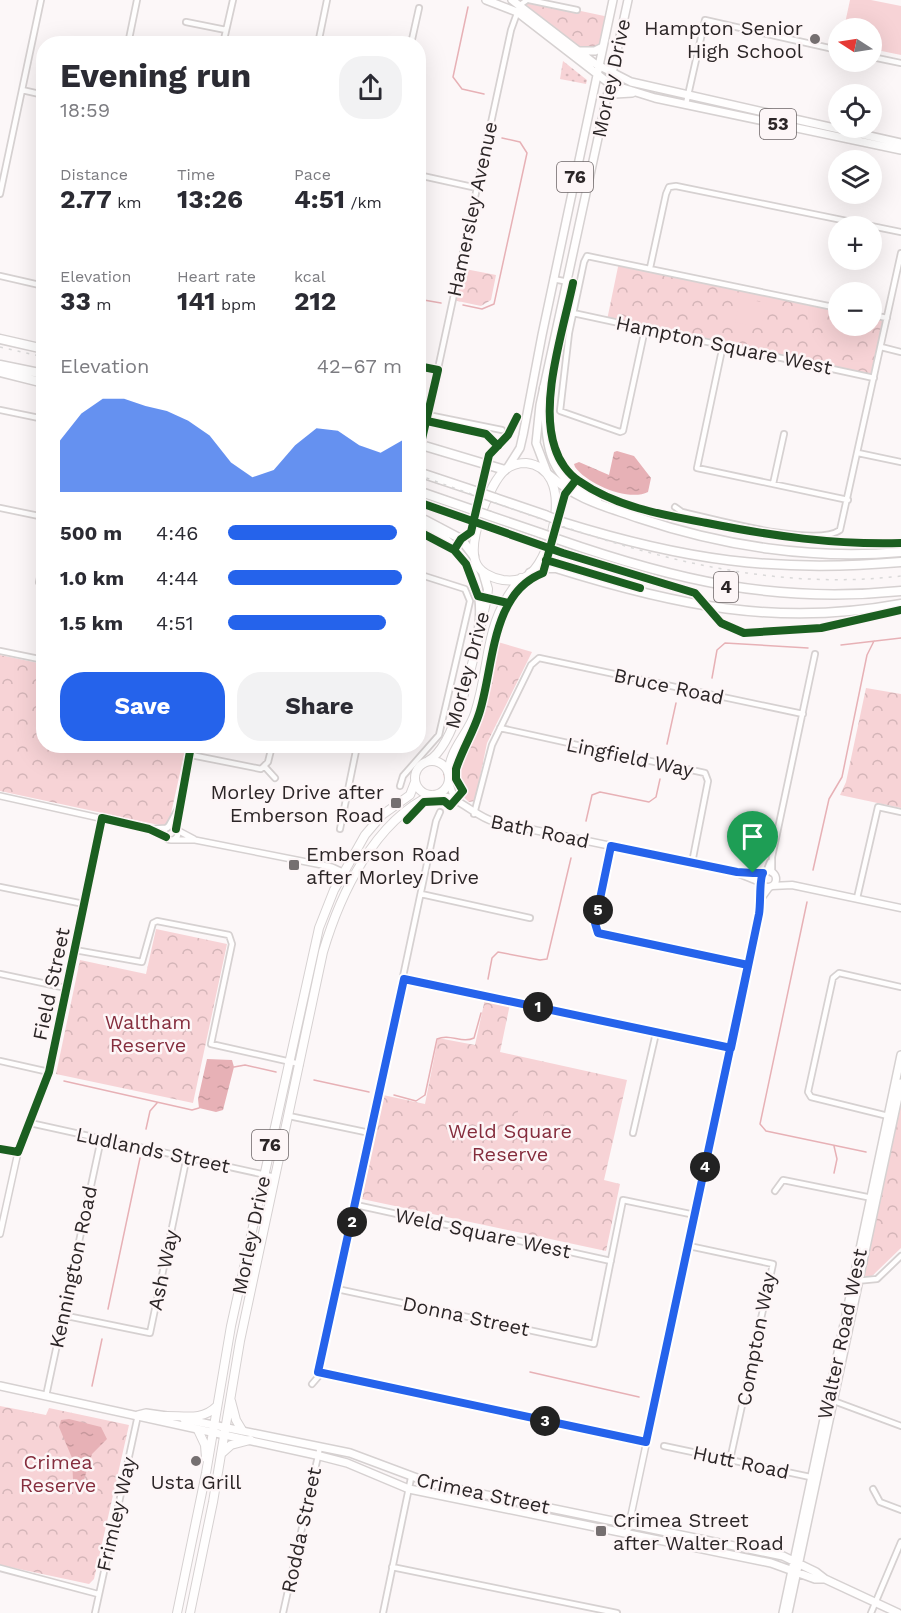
<!DOCTYPE html>
<html lang="en">
<head>
<meta charset="utf-8">
<style>
  body { margin:0; font-family:"Work Sans",sans-serif; background:#f2f2f3; color:#2b2b33; height:100vh; display:flex; flex-direction:column; font-size:22px; white-space:nowrap }
  * { box-sizing:border-box; margin:0 }
  p { font-size:20px; color:#7c7c81 }
  .icon { flex:none; width:33px; height:33px; fill:none; stroke:currentColor; stroke-width:2; stroke-linecap:round; stroke-linejoin:round }
  .map { position:relative; flex:1; overflow:hidden }
  .side { position:absolute; left:36px; top:36px; width:390px; height:717px; display:flex; flex-direction:column; background:#fff; border-radius:24px; box-shadow:0 6px 24px #0002 }
  .side>* { flex:none }
  .needle { width:39px; rotate:282deg }
  .controls { position:absolute; left:828px; top:18px; display:grid; gap:12px }
  .controls a { display:grid; place-items:center; width:54px; height:54px; border-radius:50%; background:#fff; box-shadow:0 6px 24px #0002; font-size:30px }
  .pin { position:absolute; display:grid; place-items:center; width:51px; height:51px; color:#fff; margin:-62px -26px; border-radius:50% 50% 50% 0; rotate:-45deg; box-shadow:0 0 6px #0007 }
  .pin .icon { rotate:45deg }
  .km { position:absolute; width:30px; height:30px; margin:-15px; border-radius:50%; background:#222; color:#fff; font-size:16px; line-height:30px; text-align:center }
  .round { display:grid; place-items:center; flex:none; width:63px; height:63px; border-radius:24px; background:#f2f2f3 }
  .summary { display:flex; align-items:center; justify-content:space-between; height:102px; padding:0 24px }
  h1 { font-size:33px; font-weight:700; line-height:45px }
  .stats { display:grid; grid-template-columns:repeat(3,1fr); gap:9px; height:102px; padding:6px 24px }
  .stats div { display:grid; align-content:center }
  .stats b { font-size:26px; font-weight:700 }
  .stats small { font-size:16px; font-weight:400 }
  .stats p { font-size:16px }
  .chart { height:168px; padding:12px 24px }
  .chart p { display:flex; justify-content:space-between }
  .chart svg { width:100%; height:108px; margin-top:6px; fill:#2563eb; opacity:.7 }
  .primary-button { display:flex; gap:12px; margin-top:auto; padding:12px 24px }
  .primary-button a { flex:1; height:69px; border-radius:24px; background:#2563eb; color:#fff; font-size:24px; font-weight:700; line-height:69px; text-align:center }
  .primary-button a+a { background:#f2f2f3; color:#2b2b33 }
  ul { padding:0 24px; list-style:none; font-size:20px }
  li { display:grid; grid-template-columns:96px 72px 1fr; align-items:center; height:45px }
  li i { height:15px; border-radius:8px; background:#2563eb }
  .map>svg:first-child { display:block }
</style>
</head>
<body>
<div class="map">
<svg width="901" height="1613" viewBox="0 0 901 1613">
  <defs>
    <pattern id="grass-dots" width="8" height="8" patternUnits="userSpaceOnUse" patternTransform="scale(1.5)"><rect width="8" height="8" fill="#f7d3d6"/><path d="M2 2h.1M6 6h.1" fill="none" stroke="#d4b5b8" stroke-width="1.8" stroke-linecap="round"/></pattern>
    <pattern id="park-crowns" width="20" height="18" patternUnits="userSpaceOnUse" patternTransform="scale(1.5)"><rect width="20" height="18" fill="#f7d3d6"/><path d="M2 6a3 3 0 1 1 6 0M12 15a3 3 0 1 1 6 0" fill="none" stroke="#d4b5b8"/></pattern>
    <pattern id="water-ripples" width="26" height="14" patternUnits="userSpaceOnUse" patternTransform="scale(1.5)"><rect width="26" height="14" fill="#e7b1b6"/><path d="M2 4q2-2 4 0t4 0M15 11q2-2 4 0t4 0" fill="none" stroke="#c6989c"/></pattern>
  </defs>
  <rect width="100%" height="100%" fill="#fcf7f8"/>
  <path fill="url(#grass-dots)" d="M563 61 587 80 586 84 560 79Z"/>
  <path fill="url(#park-crowns)" d="M529 0 609 17 603 47 583 51 520 5Z
    M619 262 838 308V326H872V315L887 318 874 378 607 320Z
    M460 268 496 275 491 300 481 306 453 300Z
    M498 642 532 652 487 743 475 801 469 802 444 779 443 774 480 708Z
    M0 655 43 664 44 746H186L168 827 0 791Z
    M866 688 901 694V808L840 795 846 782Z
    M156 929 227 944 193 1103 56 1074 80 960 146 974Z
    M485 999 510 1004 500 1052 627 1080 604 1180 620 1184 606 1251 362 1199 383 1095 425 1104 438 1038 475 1045Z
    M901 1104V1248L871 1277 862 1276Z
    M0 1406 46 1415 49 1408 129 1425 94 1579 89 1584 0 1565Z"/>
  <path fill="#f7d3d6" d="M850 0H871L901 6V55L872 49V28H844Z
    M741 298 767 303 761 328 735 322Z
    M519 1106 544 1111 542 1123 535 1122 540 1124 537 1136 514 1131Z
    M20 1464 48 1469 42 1497 14 1492Z"/>
  <path fill="url(#water-ripples)" d="M617 451 634 456 651 478 648 492C629 502 587 484 575 467L574 464 579 462 609 475 614 452Z
    M207 1059 232 1060 234 1067 223 1110 216 1112 199 1108 198 1099Z
    M69 1419 101 1427 107 1439 92 1454 82 1486 73 1480 72 1458 59 1427 61 1420Z"/>
  <g fill="none" stroke-linecap="round" stroke-linejoin="round">
    <path stroke="#e7b1b6" stroke-width="1.5" d="M468 7 453 77 462 89 484 94
      M418 299 441 303
      M463 305 482 309 494 304 527 153 520 142 502 138
      M841 645 901 638
      M712 678 717 650 725 643 808 648
      M667 744 676 703
      M586 821 592 795 600 792 649 802 656 797 660 779
      M813 870 829 799 842 777 867 655 874 641
      M807 902 760 1124 766 1131 866 1152
      M488 979 492 958 498 952 540 960 547 959 571 858
      M234 1067 245 1065 276 1072
      M314 1080 369 1092
      M64 1081 192 1110 199 1108
      M394 1095 416 1101 425 1095 437 1039C450 1033 462 1044 474 1038L481 1013
      M146 1129 150 1111 157 1103
      M834 1146 837 1159 834 1173
      M108 1309 140 1158
      M530 1372 639 1397
      M92 1386 102 1339"/>
    <g stroke="#d6d1d1" stroke-width="8">
      <path id="minor" d="M529 0 577 10
        M186 22 226 30
        M128 44 137 0
        M223 44 233 0
        M318 44 327 0
        M411 44 419 8
        M872 57 901 63
        M22 90 44 95
        M686 104 705 20 838 50
        M418 175 477 188
        M0 194 41 0
        M650 268 666 194 669 187 676 186 901 232
        M0 276 44 286
        M553 279 579 284
        M573 313 874 378
        M872 315 887 318
        M645 329 623 431 620 432 560 411 569 333 584 262 587 256 838 308
        M723 345 697 468 848 500
        M881 347 901 352
        M418 366 438 370
        M0 410 44 419
        M502 430 428 415 511 30 520 5 527 0
        M858 453 901 462
        M773 484 784 434
        M675 507 682 512C714 519 816 548 840 530L901 253
        M0 508 44 517
        M39 582 44 559
        M0 651 44 660
        M500 728 705 773 708 781 692 863
        M191 755 261 769 268 762 272 746
        M265 767 275 778
        M400 786 403 776 439 735 470 601 465 589 418 574
        M474 814 492 745 531 665 539 658 803 714
        M168 827 178 809
        M176 829 191 746
        M340 829 357 746
        M611 846 596 931 748 965
        M766 872 770 862
        M772 873V857L815 654
        M0 887 84 904
        M421 894 530 918
        M857 898 878 807 901 812
        M75 950 142 962 153 923 157 921 229 935 232 944 211 1044 300 1064
        M0 974 66 988
        M403 979 731 1048
        M0 1061 49 1072
        M289 1116 370 1133
        M888 1116 811 1097 808 1092 833 978 839 973 901 987
        M30 1123 275 1177
        M633 1133 656 1033
        M0 1149 18 1152
        M775 1191 783 1180 872 1198
        M356 1205 611 1261
        M689 1246 773 1264 730 1460
        M856 1281 877 1279 901 1256
        M337 1289 594 1344 623 1200 695 1215
        M62 1315 150 1333 187 1156
        M318 1372 647 1442
        M312 1384 318 1377 436 821 440 812
        M46 1396 101 1139
        M831 1400 901 1426
        M664 1446 815 1478
        M873 1489 880 1502 901 1510
        M392 1567 617 1613
        M0 1568 98 1594
        M95 1613 138 1415
        M283 1613 320 1447
        M383 1613 411 1478
        M871 1613 901 1542"/>
    </g>
    <g stroke="#d6d1d1" stroke-width="8">
      <path id="tertiary" d="M0 796 149 829 166 837
        M164 833a7 7 0 1 1 14 0a7 7 0 1 1-14 0Z
        M149 829 167 828
        M177 830 194 839
        M173 840H195L332 867 354 877
        M324 867 351 882
        M762 898 770 887
        M0 1234 18 1152 49 1072 102 818
        M627 1534 761 904 762 885"/>
    </g>
    <g stroke="#d6d1d1" stroke-width="9">
      <path id="secondary" d="M449 782 454 798
        M435 795C459 795 473 816 495 822L737 872 763 873
        M760 879a8 8 0 1 1 16 0a8 8 0 1 1-16 0Z
        M740 874 760 882
        M772 886 792 885 901 908"/>
    </g>
    <g stroke="#d6d1d1" stroke-width="10">
      <path id="primary" d="M486 0 517 12 610 84 655 98 901 150
        M512 0 594 63 631 82 901 143
        M580 51H595L603 47
        M607 98 615 94 632 93
        M508 467 520 448 523 435 542 335 613 0
        M547 472 536 443 540 405 628 0
        M0 1386 316 1455 347 1463 409 1489 771 1563 815 1579H825
        M138 1415 146 1413 167 1416
        M184 1419 350 1453 433 1484 783 1556 816 1572 825 1579 898 1613
        M783 1613 901 1055
        M788 1613 901 1083"/>
    </g>
    <g stroke="#d6d1d1" stroke-width="10">
      <path id="trunk" d="M526 463C576 469 553 554 530 574 523 580 512 581 503 580 492 578 478 572 475 560 469 539 489 484 505 470 511 465 518 463 526 463Z
        M415 778a17 17 0 1 1 34 0a17 17 0 1 1-34 0Z
        M428 761C460 744 478 635 487 598L488 589 483 572
        M449 776C447 751 468 735 475 713 492 660 482 625 521 578
        M231 1401 236 1420 242 1430
        M163 1416C183 1415 201 1422 217 1406
        M198 1430 205 1445 206 1458
        M222 1453 231 1445 250 1440
        M177 1613 206 1473 231 1326 319 928 334 890 365 835 382 815 410 795 415 782
        M190 1613 213 1502 240 1341 323 952C340 895 374 821 432 795"/>
    </g>
    <g stroke="#d6d1d1" stroke-width="11">
      <path id="motorway" d="M0 339 44 349
        M0 365 44 374
        M0 372 44 383
        M544 388C548 440 541 474 597 500
        M418 444 505 470
        M418 472 478 492
        M549 475C580 501 602 505 639 518 722 546 813 560 901 552
        M418 491 473 510
        M495 498 545 515
        M490 516 540 533
        M418 519C463 550 486 572 479 629
        M425 520 461 539 474 556
        M562 522C684 560 774 573 901 562
        M557 539C674 580 776 604 901 591
        M530 573 544 568H556C674 605 777 627 901 604"/>
    </g>
    <use href="#minor" stroke="#fffefe" stroke-width="4.5"/>
    <use href="#tertiary" stroke="#fffefe" stroke-width="5"/>
    <use href="#secondary" stroke="#fffefe" stroke-width="6"/>
    <use href="#primary" stroke="#fffefe" stroke-width="7"/>
    <use href="#trunk" stroke="#fffefe" stroke-width="8"/>
    <use href="#motorway" stroke="#fffefe" stroke-width="8"/>
    <path stroke="#dad9d9" stroke-width="1.5" stroke-dasharray="3 6" stroke-linecap="butt" d="M0 347 44 357
      M418 475C575 531 731 596 901 576"/>
    <g stroke="#d6d1d1" stroke-width="11" stroke-linecap="butt">
      <path id="motorway-bridge" d="M478 492 495 498
        M473 510 490 516
        M545 515 562 522
        M540 533 557 539"/>
    </g>
    <use href="#motorway-bridge" stroke="#fffefe" stroke-width="8"/>
    <g stroke="#fdf6f7" stroke-width="11">
      <path id="cycleway" d="M573 283C563 331 539 402 555 448 559 461 568 474 579 481 616 507 663 515 707 523 772 536 835 545 901 543
        M418 366 438 370 418 456
        M427 421 486 434 498 446
        M418 502 563 553 695 593 721 623 744 633 821 628 901 610
        M418 531 454 550 466 564 478 596 508 603
        M454 550 461 539 471 532 489 455 508 435 517 417
        M546 560 640 588
        M407 820 424 802 444 801 450 806 463 791 456 779V769C462 750 473 733 479 714 494 669 490 593 543 573L565 494 576 480
        M176 829 191 746
        M0 1149 18 1152 49 1072 102 818 149 829 166 837"/>
    </g>
    <use href="#cycleway" stroke="#1b5e20" stroke-width="8"/>
  </g>
  <g fill="none" stroke-linecap="round" stroke-linejoin="round">
    <g stroke="#fff" stroke-width="12">
      <path id="route" d="M753 873H763C759 879 761 903 759 914 750 959 740 1003 731 1048L404 979 318 1372 646 1442 748 965 598 933 595 923 611 846 737 872 753 873"/>
    </g>
    <use href="#route" stroke="#2563eb" stroke-width="8"/>
  </g>
  <g fill="#756f70" stroke="#fdf6f7" stroke-width="2">
    <circle cx="815" cy="39" r="6"/>
    <rect x="390" y="797" width="12" height="12" rx="3"/>
    <rect x="288" y="859" width="12" height="12" rx="3"/>
    <circle cx="196" cy="1461" r="6"/>
    <rect x="595" y="1525" width="12" height="12" rx="3"/>
  </g>
  <g text-anchor="middle" stroke-width="5" stroke-linejoin="round" paint-order="stroke">
    <g fill="#fdf6f7" stroke="#6b6465" stroke-width="1.5">
      <rect x="760" y="109" width="36" height="30" rx="4.5"/>
      <rect x="557" y="162" width="36" height="30" rx="4.5"/>
      <rect x="714" y="572" width="24" height="30" rx="4.5"/>
      <rect x="252" y="1130" width="36" height="30" rx="4.5"/>
    </g>
    <g font-size="18" font-weight="bold" fill="#2c2627">
      <text x="778" y="130">53</text>
      <text x="575" y="183">76</text>
      <text x="726" y="593">4</text>
      <text x="270" y="1151">76</text>
    </g>
    <g font-size="20" fill="#2c2627" stroke="#fdf6f7" text-anchor="end">
      <text x="803" y="35">Hampton Senior<tspan x="803" dy="23">High School</tspan></text>
      <text x="384" y="799">Morley Drive after<tspan x="384" dy="23">Emberson Road</tspan></text>
      <text x="306" y="861" text-anchor="start">Emberson Road<tspan x="306" dy="23">after Morley Drive</tspan></text>
      <text x="196" y="1489" text-anchor="middle">Usta Grill</text>
      <text x="613" y="1527" text-anchor="start">Crimea Street<tspan x="613" dy="23">after Walter Road</tspan></text>
    </g>
    <g font-size="20" fill="#2c2627" stroke="#fdf6f7">
      <text transform="translate(611 78) rotate(-78)" y="7">Morley Drive</text>
      <text transform="translate(472 209) rotate(-78)" y="7">Hamersley Avenue</text>
      <text transform="translate(724 345) rotate(12)" y="7">Hampton Square West</text>
      <text transform="translate(467 670) rotate(-75)" y="7">Morley Drive</text>
      <text transform="translate(669 686) rotate(12)" y="7">Bruce Road</text>
      <text transform="translate(630 757) rotate(12)" y="7">Lingfield Way</text>
      <text transform="translate(540 831) rotate(12)" y="7">Bath Road</text>
      <text transform="translate(51 984) rotate(-78)" y="7">Field Street</text>
      <text transform="translate(153 1150) rotate(12)" y="7">Ludlands Street</text>
      <text transform="translate(483 1233) rotate(12)" y="7">Weld Square West</text>
      <text transform="translate(251 1235) rotate(-78)" y="7">Morley Drive</text>
      <text transform="translate(73 1267) rotate(-78)" y="7">Kennington Road</text>
      <text transform="translate(163 1270) rotate(-78)" y="7">Ash Way</text>
      <text transform="translate(466 1316) rotate(12)" y="7">Donna Street</text>
      <text transform="translate(842 1334) rotate(-78)" y="7">Walter Road West</text>
      <text transform="translate(756 1339) rotate(-79)" y="7">Compton Way</text>
      <text transform="translate(741 1462) rotate(12)" y="7">Hutt Road</text>
      <text transform="translate(483 1493) rotate(12)" y="7">Crimea Street</text>
      <text transform="translate(116 1514) rotate(-77)" y="7">Frimley Way</text>
      <text transform="translate(301 1530) rotate(-78)" y="7">Rodda Street</text>
    </g>
    <g font-size="20" fill="#852d3d" stroke="#fdf6f7">
      <text x="148" y="1029">Waltham<tspan x="148" dy="23">Reserve</tspan></text>
      <text x="510" y="1138">Weld Square<tspan x="510" dy="23">Reserve</tspan></text>
      <text x="58" y="1469">Crimea<tspan x="58" dy="23">Reserve</tspan></text>
    </g>
  </g>
</svg>
<div class="controls">
<a><svg class="needle" viewBox="-14 -14 28 28"><path d="M0-13l5 13h-10z" fill="#e53935"/><path d="M0 13l5-13h-10z" fill="#7c7c81"/></svg></a>
<a><svg class="icon" aria-label="locate" viewBox="0 0 24 24"><circle cx="12" cy="12" r="6"/><path d="M12 2v4M12 18v4M2 12h4M18 12h4"/></svg></a>
<a><svg class="icon" aria-label="layers" viewBox="0 0 24 24"><path d="M12 4l9 5-9 5-9-5zM3 14l9 5 9-5"/></svg></a>
<a>+</a>
<a>−</a>
</div>
<div class="pin" style="left:753px;top:873px;background:#1e9e55"><svg class="icon" aria-label="arrive" viewBox="0 0 24 24"><path d="M6 21V4h12l-3 4 3 4H6"/></svg></div>
<b class="km" style="left:538px;top:1007px">1</b>
<b class="km" style="left:352px;top:1222px">2</b>
<b class="km" style="left:545px;top:1421px">3</b>
<b class="km" style="left:705px;top:1167px">4</b>
<b class="km" style="left:598px;top:910px">5</b>
<section class="side">
<div class="summary"><div><h1>Evening run</h1><p>18:59</p></div><a class="round"><svg class="icon" aria-label="share" viewBox="0 0 24 24"><path d="M12 15V3M7 8l5-5 5 5M5 13v7h14v-7"/></svg></a></div>
<div class="stats">
<div><p>Distance</p><b>2.77<small> km</small></b></div>
<div><p>Time</p><b>13:26</b></div>
<div><p>Pace</p><b>4:51<small> /km</small></b></div>
</div>
<div class="stats">
<div><p>Elevation</p><b>33<small> m</small></b></div>
<div><p>Heart rate</p><b>141<small> bpm</small></b></div>
<div><p>kcal</p><b>212</b></div>
</div>
<div class="chart"><p><span>Elevation</span>42–67 m</p>
<svg viewBox="0 0 160 44" preserveAspectRatio="none"><path d="M0 44V23L10 12L20 6L30 6L40 9L50 11L60 15L70 21L80 32L90 38L100 35L110 25L120 18L130 19L140 25L150 28L160 23V44z"/></svg>
</div>
<ul>
<li><b>500 m</b>4:46<i style="width:97%"></i></li>
<li><b>1.0 km</b>4:44<i style="width:100%"></i></li>
<li><b>1.5 km</b>4:51<i style="width:91%"></i></li>
</ul>
<div class="primary-button"><a>Save</a><a>Share</a></div>
</section>
</div>
</body>
</html>
